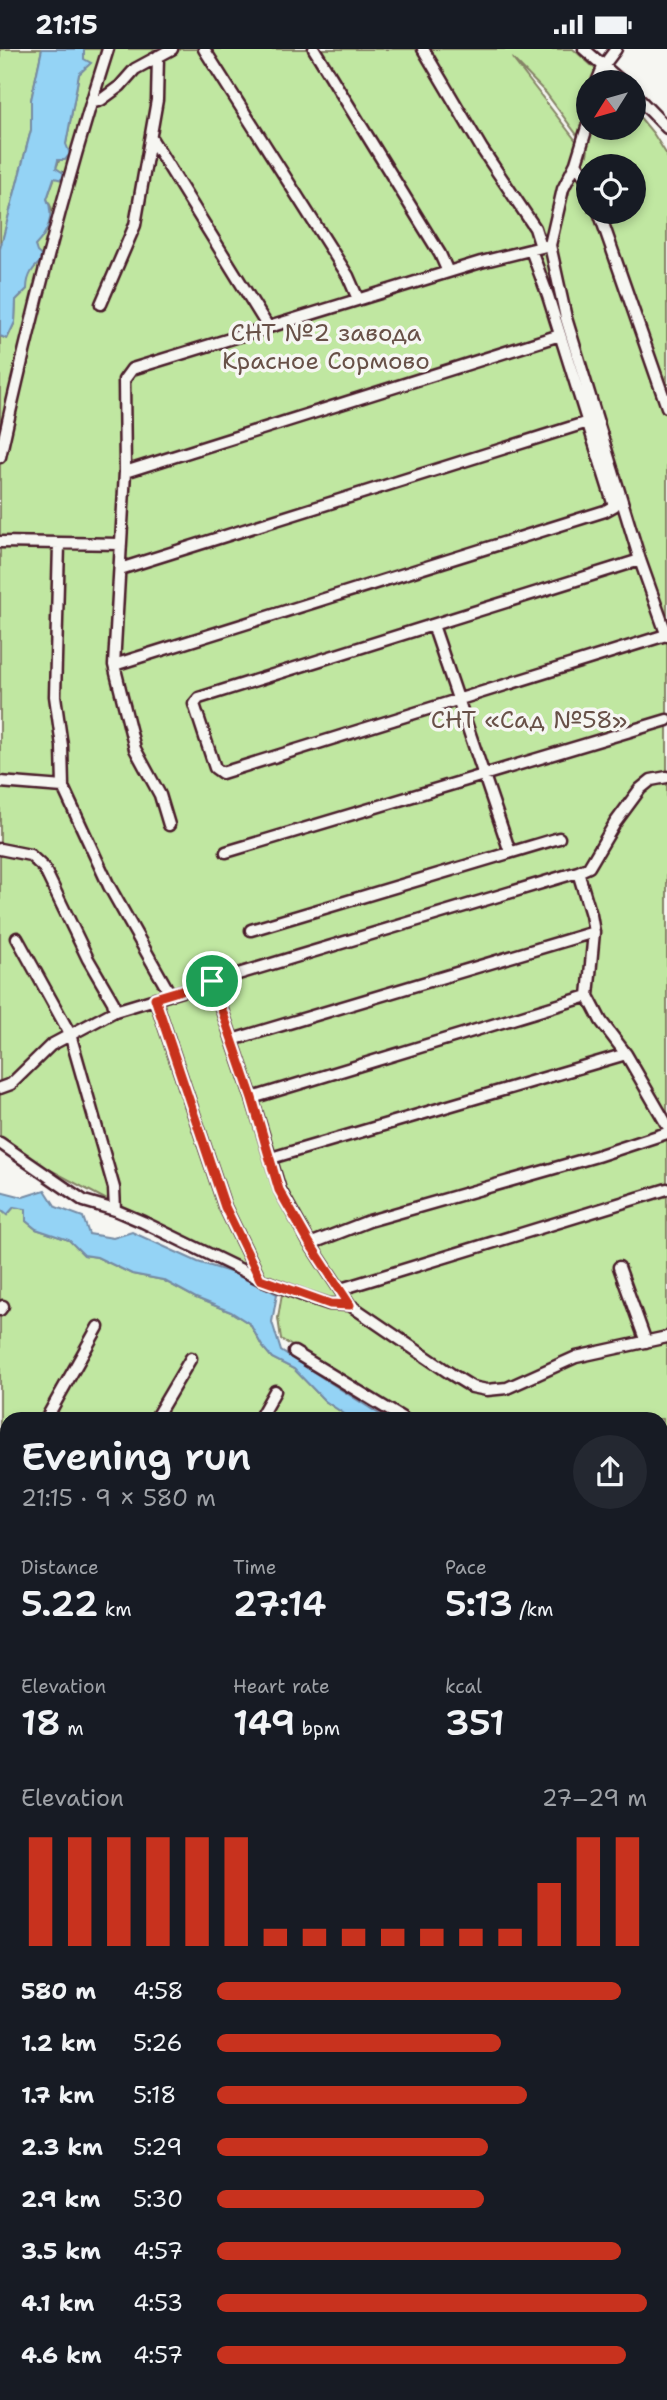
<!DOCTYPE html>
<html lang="en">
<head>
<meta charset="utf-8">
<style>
  body { margin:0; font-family:"Shantell Sans",sans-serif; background:#242831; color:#f1f3f6; height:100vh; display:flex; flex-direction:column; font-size:26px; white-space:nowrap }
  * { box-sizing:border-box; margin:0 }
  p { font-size:23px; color:#9ea1a6 }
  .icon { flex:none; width:38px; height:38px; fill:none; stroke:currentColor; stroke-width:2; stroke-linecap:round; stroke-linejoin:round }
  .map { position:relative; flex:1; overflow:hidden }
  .side { position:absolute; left:0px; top:1363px; width:668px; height:989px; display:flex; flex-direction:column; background:#171b24; border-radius:21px 21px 0 0; box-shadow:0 4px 10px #0003 }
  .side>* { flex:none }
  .needle { width:46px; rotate:233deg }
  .controls { position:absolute; left:576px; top:21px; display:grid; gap:14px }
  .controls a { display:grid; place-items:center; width:70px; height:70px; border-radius:50%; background:#171b24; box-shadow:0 4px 10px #0003; font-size:35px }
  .pin { position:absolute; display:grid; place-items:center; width:60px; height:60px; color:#fff; margin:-30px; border:4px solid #fff; border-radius:50%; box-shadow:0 2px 7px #0007 }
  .round { display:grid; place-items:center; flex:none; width:74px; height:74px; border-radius:37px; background:#242831 }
  .summary { display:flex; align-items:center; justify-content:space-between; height:119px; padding:0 21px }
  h1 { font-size:38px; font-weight:600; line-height:52px }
  .metrics { display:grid; grid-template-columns:repeat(3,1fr); gap:10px; height:119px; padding:7px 21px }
  .metrics div { display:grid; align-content:center }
  .metrics b { font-size:35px; font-weight:600 }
  .metrics small { font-size:19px; font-weight:400 }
  .metrics p { font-size:19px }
  .chart { height:196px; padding:14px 21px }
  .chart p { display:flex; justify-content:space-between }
  .chart svg { width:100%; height:126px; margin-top:7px; stroke:#c8321e; stroke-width:6 }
  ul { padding:0 21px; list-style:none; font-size:23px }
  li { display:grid; grid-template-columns:112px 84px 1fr; align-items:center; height:52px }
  li i { height:18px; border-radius:9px; background:#c8321e }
  .status { display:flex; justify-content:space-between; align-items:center; height:49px; padding:0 35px; background:#171b24; direction:ltr }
  .status svg { height:19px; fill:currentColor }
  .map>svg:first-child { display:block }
</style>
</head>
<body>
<div class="status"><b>21:15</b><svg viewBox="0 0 49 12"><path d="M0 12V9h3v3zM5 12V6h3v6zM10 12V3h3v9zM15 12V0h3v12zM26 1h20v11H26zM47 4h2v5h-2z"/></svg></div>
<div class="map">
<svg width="667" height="2351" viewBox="0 0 667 2351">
  <rect width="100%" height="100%" fill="#f6f6f2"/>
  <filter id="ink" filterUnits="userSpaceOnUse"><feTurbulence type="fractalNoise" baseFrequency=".0143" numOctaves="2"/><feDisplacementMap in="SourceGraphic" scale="14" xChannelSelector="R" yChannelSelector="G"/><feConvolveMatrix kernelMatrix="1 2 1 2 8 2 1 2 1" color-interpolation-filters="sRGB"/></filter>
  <g filter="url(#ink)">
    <path fill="#c0e7a1" stroke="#858366" stroke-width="2" fill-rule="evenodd" d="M0 0H42L31 51V81L0 200Z
      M84 0H573L610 33H588V79H634V61L653 84 667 106V1530L662 1526V1370H408L281 1290 278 1269 283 1239 268 1227 135 1166 0 1094V287L7 290 15 273 16 251 27 240V228L38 214 35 197 52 160 47 150 55 128 62 131 56 119 66 95 79 25 90 14 84 11ZM512 9 546 44 588 101 587 106ZM588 117H634V163H588Z
      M14 1158 26 1160V1172L36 1180 69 1191 84 1206 97 1208 132 1225 163 1231 196 1249 231 1263 250 1275 262 1297 272 1309 294 1320 325 1352 352 1370H7V2345H639L640 2351H0V1160L7 1166Z
      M662 1545 667 1549V2198L662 2193Z"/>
    <path fill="#94d3f5" stroke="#768ba4" stroke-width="2" d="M42 0H84V10L91 14 79 25 66 95 70 105 65 111H58L56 119 65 125 63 131 54 129 47 150C55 166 48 184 35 197L37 203 45 210C33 217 27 226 27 240L16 251 15 273 7 290 0 287V200L31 81V51Z
      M45 1141 56 1158 83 1168 89 1185 113 1189 132 1183 198 1213 246 1228 277 1245 272 1273 281 1302 387 1370H352L325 1352 294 1320 272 1309 262 1297 250 1275 231 1263 196 1249 163 1231 132 1225 97 1208 84 1206 69 1191 36 1180 26 1172V1160L14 1158 7 1166 0 1160V1142L23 1148Z
      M662 2193 667 2198V2351H640L639 2345H662Z"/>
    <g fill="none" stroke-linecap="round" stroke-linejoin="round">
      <g stroke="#4a1f2b" stroke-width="15">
        <path id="minor" d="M204 0 348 227 358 250
          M314 0 440 205 448 223
          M423 0 482 100 535 179 541 198
          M584 0 622 33
          M597 33 604 16 616 0
          M634 45 667 79
          M91 54 101 51 120 37 135 20 172 0
          M588 75 576 114 563 140 550 196 566 269 640 511 667 587
          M151 89 268 278
          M576 114 588 133
          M599 163 667 358
          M101 255 135 176 157 51 158 7
          M0 408C30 271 65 134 108 0
          M125 423 560 286
          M0 493 120 495
          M59 495 55 647 62 697 63 738 109 837 170 945
          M640 511 199 649 194 655 215 719 222 724 666 586
          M120 520 588 373
          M433 576 510 803
          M114 616 605 462 614 457 548 247 531 201
          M0 733 63 738
          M169 776 160 746 135 700 114 616 125 423 124 331 132 320 481 213 550 196
          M0 800 30 806 44 819 88 910 113 953 115 962
          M226 803 667 671
          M578 823 591 866 594 883 588 947 601 972 626 1005 667 1076
          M251 881 559 789
          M17 889 70 985 114 1139 115 1161
          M212 932 252 1049 280 1141 310 1195 350 1256 451 1325 472 1338 487 1341 507 1339 576 1308 667 1288
          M155 949 225 1158 260 1230
          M232 991 594 883
          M0 1039 11 1035 51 996 115 962 578 823 589 818 615 774 640 740 651 731 667 728
          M252 1049 588 947
          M0 1094 84 1152 115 1161 143 1173 260 1230 302 1246 329 1255 350 1256
          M271 1109 626 1005
          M310 1195 369 1172 597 1107 667 1084
          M619 1218 646 1293
          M341 1240 667 1140
          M0 1261 3 1257
          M294 1303 404 1370
          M46 1370 98 1278
          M155 1370 191 1309
          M259 1370 275 1342
          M0 1433 7 1437
          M662 1446 667 1451
          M662 1531 667 1535
          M0 1659 7 1663
          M0 1748 7 1752
          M0 1782 7 1785
          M662 1809 667 1814
          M0 1858 7 1860
          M0 1935 7 1937
          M0 2003 7 2005
          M0 2075 7 2078
          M0 2177 7 2179
          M0 2255 7 2258
          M0 2327 7 2330
          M40 2345 53 2351
          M265 2345 278 2351
          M126 2351 129 2345
          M399 2351 402 2345
          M458 2351 461 2345"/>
      </g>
      <use href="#minor" stroke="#f6f6f2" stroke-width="10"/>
    </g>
  </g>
  <g fill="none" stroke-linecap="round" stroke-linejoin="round" filter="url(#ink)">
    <g stroke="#fff" stroke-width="14">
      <path id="route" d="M212 932 252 1049 279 1141 310 1195 350 1256 330 1255 260 1230 225 1158 155 949Z"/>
    </g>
    <use href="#route" stroke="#c8321e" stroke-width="9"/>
  </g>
  <g text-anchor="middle" stroke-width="7" stroke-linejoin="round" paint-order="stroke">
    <g font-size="24" fill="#685148" stroke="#f6f6f2">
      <text x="326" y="292">СНТ №2 завода<tspan x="326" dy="28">Красное Сормово</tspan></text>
      <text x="529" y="679">СНТ «Сад №58»</text>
    </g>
  </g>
</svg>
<div class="controls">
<a><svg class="needle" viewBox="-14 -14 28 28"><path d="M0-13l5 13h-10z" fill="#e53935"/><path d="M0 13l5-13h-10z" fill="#9ea1a6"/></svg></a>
<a><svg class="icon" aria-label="locate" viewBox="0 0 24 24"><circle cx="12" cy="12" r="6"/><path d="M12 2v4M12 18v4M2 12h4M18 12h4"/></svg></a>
</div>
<div class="pin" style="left:212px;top:932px;background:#1e9e55"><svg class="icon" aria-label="arrive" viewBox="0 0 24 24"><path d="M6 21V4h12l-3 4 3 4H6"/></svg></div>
<section class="side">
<div class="summary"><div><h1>Evening run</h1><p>21:15 · 9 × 580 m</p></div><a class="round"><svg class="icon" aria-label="share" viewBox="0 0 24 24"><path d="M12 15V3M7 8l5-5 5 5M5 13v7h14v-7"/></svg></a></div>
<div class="metrics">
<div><p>Distance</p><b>5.22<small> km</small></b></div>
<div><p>Time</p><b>27:14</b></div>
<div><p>Pace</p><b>5:13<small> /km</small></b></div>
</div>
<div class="metrics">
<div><p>Elevation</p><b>18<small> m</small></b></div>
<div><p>Heart rate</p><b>149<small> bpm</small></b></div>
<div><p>kcal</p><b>351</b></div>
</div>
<div class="chart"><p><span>Elevation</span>27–29 m</p>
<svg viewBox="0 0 160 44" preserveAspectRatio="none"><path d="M5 44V6M15 44V6M25 44V6M35 44V6M45 44V6M55 44V6M65 44V38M75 44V38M85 44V38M95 44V38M105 44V38M115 44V38M125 44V38M135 44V22M145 44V6M155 44V6"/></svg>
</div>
<ul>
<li><b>580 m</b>4:58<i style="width:94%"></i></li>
<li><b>1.2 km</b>5:26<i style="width:66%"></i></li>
<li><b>1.7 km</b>5:18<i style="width:72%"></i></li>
<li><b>2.3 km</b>5:29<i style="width:63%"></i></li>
<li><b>2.9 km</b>5:30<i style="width:62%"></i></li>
<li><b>3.5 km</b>4:57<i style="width:94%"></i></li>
<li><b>4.1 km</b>4:53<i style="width:100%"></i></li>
<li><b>4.6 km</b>4:57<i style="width:95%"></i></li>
</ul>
</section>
</div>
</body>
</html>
